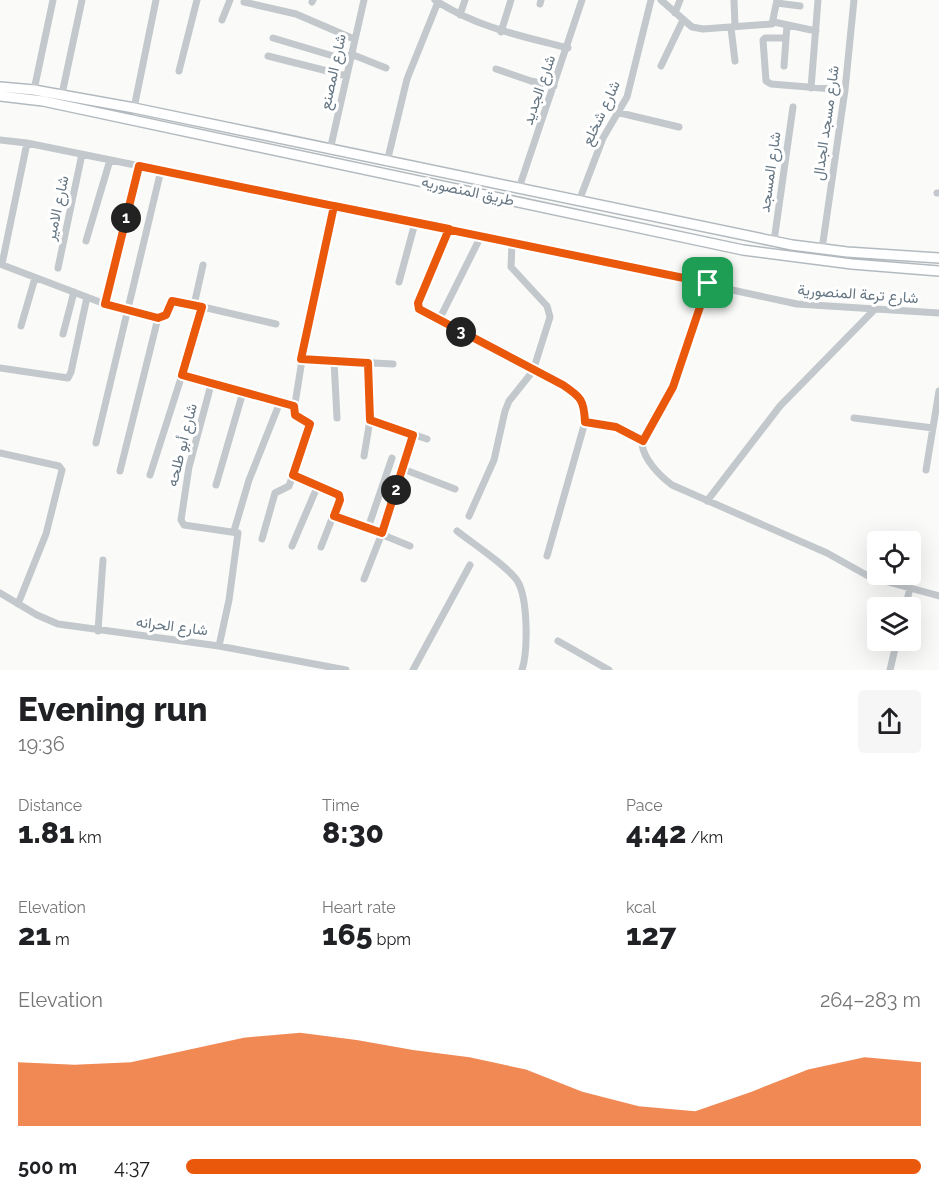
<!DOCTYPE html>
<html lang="en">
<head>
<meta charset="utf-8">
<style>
  body { margin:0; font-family:Raleway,Vazirmatn,sans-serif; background:#f6f6f6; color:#202124; height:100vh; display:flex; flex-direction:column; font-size:22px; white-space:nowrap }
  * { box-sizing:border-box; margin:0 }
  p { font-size:20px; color:#757577 }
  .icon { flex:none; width:33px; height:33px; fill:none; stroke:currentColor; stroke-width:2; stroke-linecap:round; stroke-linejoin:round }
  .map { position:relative; height:670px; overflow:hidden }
  .side { display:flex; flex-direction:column; background:#fff; flex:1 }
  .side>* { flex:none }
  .fabs { position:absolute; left:867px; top:531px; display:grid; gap:12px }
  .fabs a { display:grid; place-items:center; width:54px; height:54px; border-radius:6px; background:#fff; box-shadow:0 6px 24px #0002; font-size:30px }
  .pin { position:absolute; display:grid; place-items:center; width:51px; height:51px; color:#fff; margin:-26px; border-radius:12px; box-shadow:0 3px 9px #0006 }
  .km { position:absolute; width:30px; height:30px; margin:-15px; border-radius:50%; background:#222; color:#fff; font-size:16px; line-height:30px; text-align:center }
  .round { display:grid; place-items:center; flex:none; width:63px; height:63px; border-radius:6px; background:#f6f6f6 }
  .headline { display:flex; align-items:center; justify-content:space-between; height:102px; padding:0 18px }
  h1 { font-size:33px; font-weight:800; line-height:45px }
  .stats { display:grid; grid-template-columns:repeat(3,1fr); gap:9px; height:102px; padding:6px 18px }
  .stats div { display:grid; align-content:center }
  .stats b { font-size:30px; font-weight:800 }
  .stats small { font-size:16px; font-weight:400 }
  .stats p { font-size:16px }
  .chart { height:168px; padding:12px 18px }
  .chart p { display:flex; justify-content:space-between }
  .chart svg { width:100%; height:108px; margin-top:6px; fill:#ea580c; opacity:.7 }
  ul { padding:0 18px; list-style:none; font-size:20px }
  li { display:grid; grid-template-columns:96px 72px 1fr; align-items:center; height:45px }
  li i { height:15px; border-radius:8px; background:#ea580c }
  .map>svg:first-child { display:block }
</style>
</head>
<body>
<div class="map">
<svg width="939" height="670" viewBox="0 0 939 670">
  <rect width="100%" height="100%" fill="#fafaf8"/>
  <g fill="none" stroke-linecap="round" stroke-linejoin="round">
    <g stroke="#b3babf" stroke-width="12">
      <path id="secondary" d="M0 87 34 90 134 108 792 245 847 252 939 258
        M0 96 43 101 743 250 852 264 939 271"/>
    </g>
    <path stroke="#c3c8cc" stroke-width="7" d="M435 0C476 27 521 36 568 48
      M661 0 692 27 703 29 772 24 777 0
      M734 0 735 26
      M244 2 296 14 354 39
      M312 2 313 0
      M777 3 800 6
      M540 4 541 0
      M675 13 680 0
      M460 15 465 0
      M222 20 230 0
      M774 22 816 31
      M731 28 735 61
      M501 32 511 0
      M273 38 350 61
      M786 38H765L763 40 766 81 771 84 845 90
      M351 54 386 68
      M268 56 347 76
      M661 66 683 20
      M784 66 787 25
      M496 69 531 81 554 86
      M179 71 197 0
      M811 88 818 0
      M34 90 53 0
      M62 94 82 0
      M134 108 156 0
      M616 112 679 127
      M0 140 27 143 449 229 797 304 939 313
      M330 150 364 0
      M387 162 407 79 438 2
      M519 188 582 0
      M937 193H939
      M579 201 603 138 627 97 651 0
      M449 229 418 303 419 309 563 385C581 397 584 400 585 422L547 556
      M86 241 110 160
      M774 241 793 107
      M822 249 845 90 854 0
      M0 264 105 304 158 318 166 315 172 301 203 307 182 375 212 381 189 467 181 520 184 525 238 533 229 600 219 646
      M2 264 27 143
      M58 268 82 154
      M399 282 415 223
      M708 283 683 363 673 387 642 444C644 460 660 476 672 485L827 553 870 577 939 596
      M105 304 139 166
      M194 305 203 265
      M203 307 276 324
      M439 320 481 236
      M21 326 35 278
      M63 334 74 292
      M301 359 393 364
      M334 361 337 418
      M0 368 68 378 71 372 87 297
      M212 381 294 406
      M854 418 933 428
      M370 420 427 439
      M585 422 616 427 643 441
      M96 443 161 170
      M0 453 59 466 62 470 46 534 18 604
      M364 456 370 420 368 363
      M403 469 455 489
      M926 470 939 391
      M120 471 158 318
      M150 475 182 375
      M216 485 243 392
      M707 501 780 406 874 310
      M334 515 410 546
      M469 516 494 460 505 411 509 401 533 371 550 317 547 306 511 267 512 243
      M368 528 392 458
      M234 531 249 480 280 402
      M457 531C472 543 509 567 518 582 528 600 528 651 522 670
      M262 539 275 493 289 486 293 475
      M292 546 318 485
      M321 547 340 498 337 494 293 475 310 424 295 415 294 410 307 329 335 206
      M364 579 382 533 413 435
      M0 593 37 615 58 624 219 646 346 670
      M905 608 910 588
      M98 631 103 560
      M558 641 609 670
      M413 670 470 565
      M890 670 897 640"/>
    <use href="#secondary" stroke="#fff" stroke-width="9"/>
  </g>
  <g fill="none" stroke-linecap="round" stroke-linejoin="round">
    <g stroke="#fff" stroke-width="12">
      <path id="route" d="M708 283 139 166 105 304 158 318 166 315 172 301 202 307 182 375 294 406 295 415 310 424 293 475 339 495 340 500 334 516 382 533 413 435 370 420 368 363 301 359 334 206 449 229 418 303 419 309 563 385C581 397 584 400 585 422L616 427 643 441 673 387 708 283"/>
    </g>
    <use href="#route" stroke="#ea580c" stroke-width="8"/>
  </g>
  <g text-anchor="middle" stroke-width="6" stroke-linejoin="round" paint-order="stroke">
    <g font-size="15" fill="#657683" stroke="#fff">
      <text transform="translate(333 72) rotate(-78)" y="5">شارع المصنع</text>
      <text transform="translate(539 90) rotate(-71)" y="5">شارع الجديد</text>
      <text transform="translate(601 113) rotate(-65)" y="5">شارع شخلع</text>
      <text transform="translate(826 123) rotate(-82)" y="5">شارع مسجد الجدال</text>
      <text transform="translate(770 172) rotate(-82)" y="5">شارع المسجد</text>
      <text transform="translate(468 191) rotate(12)" y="5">طريق المنصوريه</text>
      <text transform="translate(57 208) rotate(-78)" y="5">شارع الامير</text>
      <text transform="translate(858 294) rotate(4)" y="5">شارع ترعة المنصورية</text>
      <text transform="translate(182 445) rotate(-76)" y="5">شارع أبو طلحه</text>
      <text transform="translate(172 626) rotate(7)" y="5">شارع الحرانه</text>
    </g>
  </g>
</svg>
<div class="fabs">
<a><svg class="icon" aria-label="locate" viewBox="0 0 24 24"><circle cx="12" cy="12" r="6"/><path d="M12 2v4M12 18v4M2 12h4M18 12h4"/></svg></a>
<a><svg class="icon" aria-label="layers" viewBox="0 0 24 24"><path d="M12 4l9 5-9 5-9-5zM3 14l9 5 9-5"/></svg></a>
</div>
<div class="pin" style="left:708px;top:283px;background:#1e9e55"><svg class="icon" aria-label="arrive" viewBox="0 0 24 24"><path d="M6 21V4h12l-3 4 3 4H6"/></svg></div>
<b class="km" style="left:126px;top:218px">1</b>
<b class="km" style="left:396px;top:490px">2</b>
<b class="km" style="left:461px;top:332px">3</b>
</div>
<section class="side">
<div class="headline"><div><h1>Evening run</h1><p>19:36</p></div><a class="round"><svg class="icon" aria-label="share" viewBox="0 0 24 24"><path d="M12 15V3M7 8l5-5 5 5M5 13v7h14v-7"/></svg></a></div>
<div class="stats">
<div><p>Distance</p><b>1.81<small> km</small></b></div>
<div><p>Time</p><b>8:30</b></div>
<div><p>Pace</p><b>4:42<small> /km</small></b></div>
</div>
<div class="stats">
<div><p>Elevation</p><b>21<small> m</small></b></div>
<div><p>Heart rate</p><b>165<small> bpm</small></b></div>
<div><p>kcal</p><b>127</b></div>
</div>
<div class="chart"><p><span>Elevation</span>264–283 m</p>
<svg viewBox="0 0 160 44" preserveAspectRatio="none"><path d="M0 44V18L10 19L20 18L30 13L40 8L50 6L60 9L70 13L80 16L90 21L100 30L110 36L120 38L130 30L140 21L150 16L160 18V44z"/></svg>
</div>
<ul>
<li><b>500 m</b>4:37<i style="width:100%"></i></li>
</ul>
</section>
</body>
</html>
